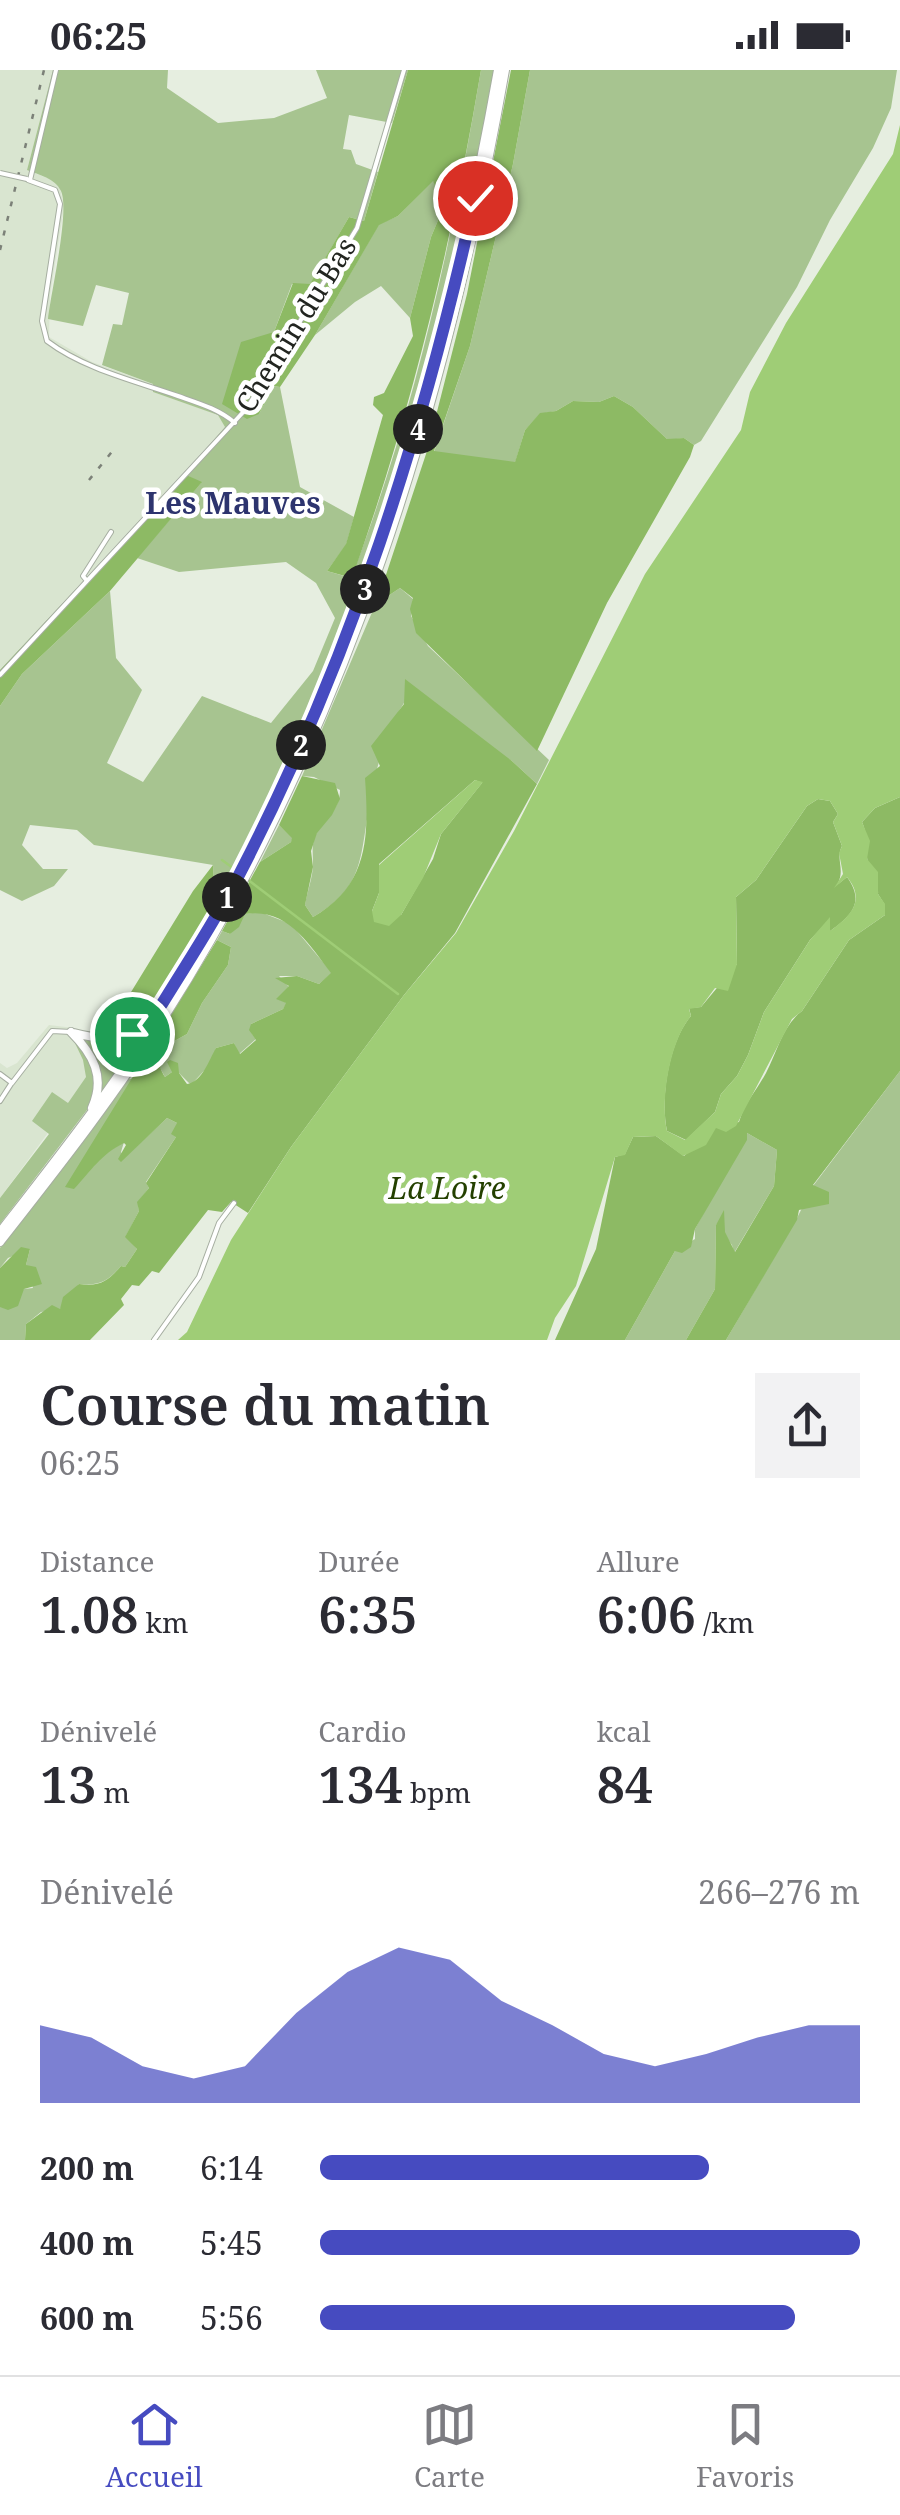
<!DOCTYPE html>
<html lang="fr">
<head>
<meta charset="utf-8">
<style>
  body { margin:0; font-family:"Noto Serif",serif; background:#f2f2f3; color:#2b2b33; height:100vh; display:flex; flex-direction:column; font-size:38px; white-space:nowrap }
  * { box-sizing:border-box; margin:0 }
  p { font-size:32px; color:#7c7c81 }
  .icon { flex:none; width:55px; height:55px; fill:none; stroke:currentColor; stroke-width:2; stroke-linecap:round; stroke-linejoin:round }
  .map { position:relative; height:1270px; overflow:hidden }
  .side { display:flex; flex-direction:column; background:#fff; flex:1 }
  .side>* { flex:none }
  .pin { position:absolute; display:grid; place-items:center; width:85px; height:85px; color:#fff; margin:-42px; border:5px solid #fff; border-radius:50%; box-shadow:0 2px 10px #0007 }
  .km { position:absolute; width:50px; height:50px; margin:-25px; border-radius:50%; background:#222; color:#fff; font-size:28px; line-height:50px; text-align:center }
  .round { display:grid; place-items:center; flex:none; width:105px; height:105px; border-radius:0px; background:#f2f2f3 }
  .summary { display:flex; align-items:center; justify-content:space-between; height:170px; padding:0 40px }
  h1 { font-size:55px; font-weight:600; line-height:75px }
  .figures { display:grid; grid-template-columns:repeat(3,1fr); gap:15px; height:170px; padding:10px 40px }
  .figures div { display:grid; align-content:center }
  .figures b { font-size:50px; font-weight:600 }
  .figures small { font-size:28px; font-weight:400 }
  .figures p { font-size:28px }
  .chart { height:280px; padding:20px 40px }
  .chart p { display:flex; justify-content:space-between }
  .chart svg { width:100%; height:180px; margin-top:10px; fill:#464bc0; opacity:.7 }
  ul { padding:0 40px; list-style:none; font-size:32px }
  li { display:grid; grid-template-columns:160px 120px 1fr; align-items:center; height:75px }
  li i { height:25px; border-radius:12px; background:#464bc0 }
  .status { display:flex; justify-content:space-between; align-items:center; height:70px; padding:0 50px; background:#fff; direction:ltr }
  .status svg { height:28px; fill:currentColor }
  .tabs { display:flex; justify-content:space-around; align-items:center; height:140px; border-top:2px solid #e1e1e2; background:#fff; font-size:28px; color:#7c7c81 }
  .tabs a { display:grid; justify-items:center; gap:5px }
  .tabs .selected { color:#464bc0 }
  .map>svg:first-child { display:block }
</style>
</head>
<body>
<div class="status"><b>06:25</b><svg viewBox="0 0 49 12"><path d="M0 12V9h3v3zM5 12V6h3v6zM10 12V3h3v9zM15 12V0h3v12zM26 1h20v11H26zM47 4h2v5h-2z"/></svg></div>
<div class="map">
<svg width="900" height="1270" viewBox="0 0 900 1270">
  <rect width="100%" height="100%" fill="#e6eee0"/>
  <path fill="#d9e5d0" d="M0 0H53L27 100 50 109 60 118 64 137 50 225 49 267 92 292 153 314V322L219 345 225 357 0 600Z
    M49 955 74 958 100 992 0 1128V993L7 998 17 993Z"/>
  <path fill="#a7c490" d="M53 0H168L167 18 218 53 274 48 327 28 316 0H408L392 53 349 45 343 79 351 80 356 94 378 102 364 151 349 147 310 215 292 214 274 262 259 344 273 316 280 317 300 417 354 447 346 475 327 501 351 508C414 346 452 171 481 0H494L483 74 435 286 388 443 306 652 215 833 213 795 94 775 77 760 30 755 22 775 43 799H68L54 816 22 831 0 820V636L22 604 110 521 116 588 142 620 107 693 143 712 202 626 271 653 313 601 335 548 316 513 286 492 179 502 137 488 201 413 184 404 225 357 218 345 153 322V314L102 295 113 254 122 255 129 223 96 215 83 256 48 249C51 222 70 141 61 121 55 108 39 105 27 100Z
    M530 0H897L891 38 873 78 830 150 797 217 701 371 694 375 684 368 668 370 633 337 614 326 599 332 573 331 556 341 540 344 525 360 515 393 434 382 470 276 513 94Z
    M433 110 444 136 431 167 410 248 381 216 355 232 315 265 379 154 398 146Z
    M400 518 413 529 411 546 428 576 549 690 537 714 512 691 404 633C385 661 373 709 368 743 360 792 361 820 313 847L305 835C307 822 313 807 313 794 313 782 311 774 317 762 325 746 340 740 340 720L314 707 302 706 379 526 385 528Z
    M279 755 293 768 291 772 260 792Z
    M260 842 291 854 332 903 319 914 297 906H279L289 917 278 929 287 933 283 939 251 954 252 964 256 969 239 984 234 973 216 978 211 993 191 1015 179 1003 172 1002 165 1007 158 994 162 978 187 964 202 933 228 895 231 877 217 870 222 861 230 864 245 844Z
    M143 960 144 962 99 1025C102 999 94 987 79 967L114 972Z
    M74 971C94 992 100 1008 90 1036L0 1154V1128L49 1064 32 1051 52 1022 68 1033 86 1007 83 990Z
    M900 1001V1270H726L796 1150 813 1116Z
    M133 1008 115 1038 102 1085 124 1072 121 1082 124 1088 167 1048 177 1053 176 1067 146 1112 149 1118 138 1132 139 1141 126 1166 137 1179 125 1197 121 1196C108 1211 100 1216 79 1214L60 1239 41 1242 26 1254 25 1270H0V1237L24 1219 33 1218 26 1195 30 1179 8 1188 0 1198V1178L127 1010Z
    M747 1063 777 1080 774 1116 734 1183 732 1175 716 1154 715 1219 686 1270H625L675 1181 695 1169V1159Z"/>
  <path fill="#8dba64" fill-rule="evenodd" d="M408 0H481C452 172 411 344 352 508L327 501 346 474 383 345 373 335 374 327 384 323 413 266 410 248 431 167 444 136 433 111 398 146 379 155 315 265 280 317 273 316 259 344 247 349 222 334 241 272 274 262 293 213 310 214 349 147 364 151Z
    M511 0H530L513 94 470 276 434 381 515 392 525 360 540 343 556 341 573 331 599 332 614 326 633 337 667 369 684 368 694 375 690 387 607 533 537 681 416 563 410 539 413 528 400 518 385 528 379 526 427 381 467 224Z
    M184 404 202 412 110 521 22 604 0 636V600Z
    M405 609 512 691 537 714 455 863 404 925 291 1077 248 1143 231 1132 222 1142 208 1140 159 1203 152 1201 139 1216 132 1215 121 1229 124 1235 90 1270H25L26 1254 52 1235 60 1239 63 1227 79 1214C100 1217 108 1211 121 1196L125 1197 137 1179 125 1167 139 1141 137 1132 149 1118 146 1113 176 1067 171 1064 177 1053 167 1048 121 1092 118 1089 126 1075 124 1073C101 1084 91 1101 74 1119L65 1117 217 870 231 877 228 895 202 933 187 964 162 978C158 990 158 996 165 1007L172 1002 167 992 170 990 178 993 179 1003 187 1014C202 1012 209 990 216 978L234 973 240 984 256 970 249 960 251 954 283 939 286 933 276 929 289 916 275 908 297 906 319 914 331 903C309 874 287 837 245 844L239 857 230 864 222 861 260 792 291 772 292 768 279 755 302 706 335 713 340 729 332 745 317 763 311 781 313 797 305 835 313 847C369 815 369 766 365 708L380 696 371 676 404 634ZM475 710 482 713 441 764 433 789 401 845 372 841 379 823V794Z
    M900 727V1001L813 1115 829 1122V1134L799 1140 797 1150 726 1270H686L715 1219 716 1155 724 1140 725 1162 735 1182 774 1116 777 1080 747 1063V1070L695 1159 691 1177 682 1183 675 1181 625 1270H555L596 1179 615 1087 625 1084 633 1067 656 1066 684 1086 716 1057 739 1052C745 1032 757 1020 766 1003 777 982 783 955 802 941L849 870 885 845V835L878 824C879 812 871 805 868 793 865 778 869 769 862 752L875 738Z
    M818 729 830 731 838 744 833 752 842 776C835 790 846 799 837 815L847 807C866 833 850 847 829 862L830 849 810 870 764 942 748 985 737 1006 721 1024 715 1042 686 1070 667 1061C660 1029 669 971 691 946L689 938 701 937 737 894 736 827 756 810 807 736Z
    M213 795 215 833 160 930 147 948 129 957 109 958 193 821Z
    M21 1177 30 1179 26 1195 36 1197 42 1214 24 1219 18 1236 8 1240 0 1237V1198Z"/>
  <path fill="#9fcd76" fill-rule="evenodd" d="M900 55V727L875 738 862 752 870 771 867 789 878 802V824L885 834V845L849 870 802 941 792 949 736 1056 726 1062 716 1058 706 1075 683 1086 656 1066 633 1067 625 1085 615 1087 576 1216 555 1248 547 1270H178L187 1262 231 1170 291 1077 404 925 456 863 514 761 645 504 741 360 750 322 786 253 893 84ZM818 729 830 731 838 744 833 752 842 776 839 783 843 804 834 818 847 807C867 831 849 847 830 861V847L810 870 764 942 748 985 737 1006 721 1024 715 1042 685 1070 667 1061C660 1029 670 971 691 946L689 939 701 937 715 918 728 921 737 894 736 827 756 810 807 736Z
    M475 710 483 712 441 764 423 808 401 845 389 856 374 852 372 841 379 823V795Z"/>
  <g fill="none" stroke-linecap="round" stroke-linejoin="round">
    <path stroke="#9fcd76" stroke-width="2.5" d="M222 790 237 801
      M247 809 398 924"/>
    <g stroke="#a6aea1" stroke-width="6">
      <path id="street" d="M28 110 55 120 60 134 42 251 47 271C84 299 135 311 178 326 198 333 219 339 235 353
        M30 110 56 0
        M87 511 83 506 111 462
        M0 605 247 338 357 158 404 0
        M0 1004 12 1013 52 961 71 962
        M0 1031 11 1014
        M154 1270 199 1207 219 1153 234 1133"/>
    </g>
    <g stroke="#a6aea1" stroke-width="10">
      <path id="primary" d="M71 962C93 984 106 1007 92 1038
        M74 963C108 972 132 971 155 943
        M0 1162C56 1090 112 1019 161 942 343 658 439 329 498 0
        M0 1172C58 1098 115 1026 165 946 347 660 447 331 505 0"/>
    </g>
    <use href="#street" stroke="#fff" stroke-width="4"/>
    <use href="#primary" stroke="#fff" stroke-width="8"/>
    <path stroke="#7c8178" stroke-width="2.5" stroke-dasharray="5 10" stroke-linecap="butt" d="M0 180 44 0
      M89 410 115 378"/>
    <g stroke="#a6aea1" stroke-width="6" stroke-linecap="butt">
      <path id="street-bridge" d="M0 103 27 109"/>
    </g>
    <use href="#street-bridge" stroke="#fff" stroke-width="4"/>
  </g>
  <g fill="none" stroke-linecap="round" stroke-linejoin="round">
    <g stroke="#fff" stroke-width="20">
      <path id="route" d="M132 964 148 952 162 934C189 890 217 848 240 803 351 589 423 362 475 128"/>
    </g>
    <use href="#route" stroke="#464bc0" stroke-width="12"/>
  </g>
  <g text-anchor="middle" stroke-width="9" stroke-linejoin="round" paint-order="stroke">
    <g font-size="28" fill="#222520" stroke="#fff">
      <text transform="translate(296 255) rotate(-58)" y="10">Chemin du Bas</text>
    </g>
    <g font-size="30" font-weight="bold" fill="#2d346e" stroke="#fff">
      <text x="233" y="444">Les Mauves</text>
    </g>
    <g font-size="30" font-style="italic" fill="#244000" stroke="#fff">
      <text x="447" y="1129">La Loire</text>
    </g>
  </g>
</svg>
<div class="pin" style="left:132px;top:964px;background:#1e9e55"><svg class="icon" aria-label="arrive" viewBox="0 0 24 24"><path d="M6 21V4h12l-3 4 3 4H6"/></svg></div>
<div class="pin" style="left:475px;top:128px;background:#d93025"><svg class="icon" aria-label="check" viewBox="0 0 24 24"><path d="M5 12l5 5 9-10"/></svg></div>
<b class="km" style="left:227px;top:827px">1</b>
<b class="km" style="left:301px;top:675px">2</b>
<b class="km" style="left:365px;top:519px">3</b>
<b class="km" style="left:418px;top:359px">4</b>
</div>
<section class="side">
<div class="summary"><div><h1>Course du matin</h1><p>06:25</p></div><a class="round"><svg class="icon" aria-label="share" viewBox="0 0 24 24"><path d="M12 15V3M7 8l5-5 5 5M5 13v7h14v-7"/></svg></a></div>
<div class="figures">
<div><p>Distance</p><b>1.08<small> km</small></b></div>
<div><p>Durée</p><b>6:35</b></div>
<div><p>Allure</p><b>6:06<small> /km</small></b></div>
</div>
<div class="figures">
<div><p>Dénivelé</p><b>13<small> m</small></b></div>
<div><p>Cardio</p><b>134<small> bpm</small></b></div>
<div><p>kcal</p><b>84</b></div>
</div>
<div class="chart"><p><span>Dénivelé</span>266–276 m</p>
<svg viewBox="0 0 160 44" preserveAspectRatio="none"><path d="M0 44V25L10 28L20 35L30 38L40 35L50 22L60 12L70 6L80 9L90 19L100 25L110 32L120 35L130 32L140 28L150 25L160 25V44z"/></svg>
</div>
<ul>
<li><b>200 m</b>6:14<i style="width:72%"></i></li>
<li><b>400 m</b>5:45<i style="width:100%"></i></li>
<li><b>600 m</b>5:56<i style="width:88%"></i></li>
</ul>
</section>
<nav class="tabs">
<a class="selected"><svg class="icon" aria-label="home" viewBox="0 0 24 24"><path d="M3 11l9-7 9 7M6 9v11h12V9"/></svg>Accueil</a>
<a><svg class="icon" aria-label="map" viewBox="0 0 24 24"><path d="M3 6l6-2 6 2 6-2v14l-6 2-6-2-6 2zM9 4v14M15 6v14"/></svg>Carte</a>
<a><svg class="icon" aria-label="saved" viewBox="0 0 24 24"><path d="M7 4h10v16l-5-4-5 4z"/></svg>Favoris</a>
</nav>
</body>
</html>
